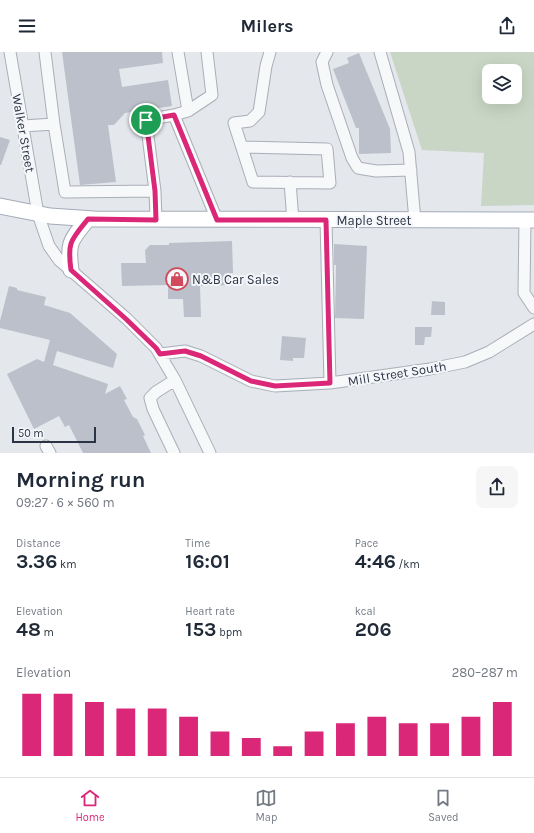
<!DOCTYPE html>
<html lang="en">
<head>
<meta charset="utf-8">
<style>
  body { margin:0; font-family:Karla,sans-serif; background:#f6f6f7; color:#1f2937; height:100vh; display:flex; flex-direction:column; font-size:15px; white-space:nowrap }
  * { box-sizing:border-box; margin:0 }
  p { font-size:13px; color:#747a83 }
  .icon { flex:none; width:22px; height:22px; fill:none; stroke:currentColor; stroke-width:2; stroke-linecap:round; stroke-linejoin:round }
  .map { position:relative; height:401px; overflow:hidden }
  .sheet { display:flex; flex-direction:column; background:#fff; flex:1 }
  .sheet>* { flex:none }
  .tools { position:absolute; left:482px; top:12px; display:grid; gap:8px }
  .tools a { display:grid; place-items:center; width:40px; height:40px; border-radius:8px; background:#fff; box-shadow:0 4px 16px #0002; font-size:20px }
  .scale { position:absolute; left:12px; bottom:10px; width:84px; box-sizing:border-box; padding-left:4px; border:2px solid #2b3445; border-top:0; font-size:11px; line-height:14px; white-space:nowrap; color:#2b3445; -webkit-text-stroke:3px #f4f6f9; paint-order:stroke }
  .pin { position:absolute; display:grid; place-items:center; width:34px; height:34px; color:#fff; margin:-17px; border:2px solid #fff; border-radius:50%; box-shadow:0 1px 4px #0007 }
  .round { display:grid; place-items:center; flex:none; width:42px; height:42px; border-radius:8px; background:#f6f6f7 }
  .summary { display:flex; align-items:center; justify-content:space-between; height:68px; padding:0 16px }
  h1 { font-size:22px; font-weight:700; line-height:30px }
  .stats { display:grid; grid-template-columns:repeat(3,1fr); gap:6px; height:68px; padding:4px 16px }
  .stats div { display:grid; align-content:center }
  .stats b { font-size:20px; font-weight:700 }
  .stats small { font-size:11px; font-weight:400 }
  .stats p { font-size:11px }
  .chart { height:112px; padding:8px 16px }
  .chart p { display:flex; justify-content:space-between }
  .chart svg { width:100%; height:72px; margin-top:4px; stroke:#db2777; stroke-width:6 }
  header { display:flex; justify-content:space-between; align-items:center; height:52px; padding:0 16px; background:#fff; font-size:18px; font-weight:700 }
  .menu { display:flex; justify-content:space-around; align-items:center; height:56px; border-top:1px solid #e0e1e3; background:#fff; font-size:11px; color:#747a83 }
  .menu a { display:grid; justify-items:center; gap:2px }
  .menu .current { color:#db2777 }
  .map>svg:first-child { display:block }
</style>
</head>
<body>
<header><svg class="icon" aria-label="menu" viewBox="0 0 24 24"><path d="M4 6h16M4 12h16M4 18h16"/></svg>Milers<svg class="icon" aria-label="share" viewBox="0 0 24 24"><path d="M12 15V3M7 8l5-5 5 5M5 13v7h14v-7"/></svg></header>
<div class="map">
<svg width="534" height="401" viewBox="0 0 534 401">
  <rect width="100%" height="100%" fill="#e4e7ec"/>
  <path fill="#c9d6c5" fill-rule="evenodd" d="M390 0H534V153L481 154 484 101 422 98ZM489 19H515V45H489Z"/>
  <path fill="#bbc0ca" d="M62 0H162L163 11 119 17 122 35 168 28 172 54 125 61 114 73H108L116 130 80 133Z
    M359 1 390 77 391 101 359 102V76H356L333 17 349 11 347 6Z
    M0 85 10 88 1 113H0Z
    M232 189 233 221H231L232 233 200 234 201 265H184L183 247H168V233L122 234 121 211H146L145 198 150 193H169V191Z
    M334 192 367 194 364 267 335 266 336 213H334Z
    M9 234 17 236V238L46 245 44 253 70 261 117 302 113 316 57 299 53 313 108 332 105 342 120 334 127 347 124 348 133 365 137 367 145 383 143 384 151 401H83L69 373 65 375 59 364 34 377 7 322 37 307 44 310 50 288 0 276V269Z
    M432 249 445 250V263H431Z
    M415 275H432L431 285H425L424 293H415Z
    M282 284 306 286 304 306H293V309L280 308Z"/>
  <g fill="none" stroke-linecap="round" stroke-linejoin="round">
    <g stroke="#a9aeb7" stroke-width="13">
      <path id="minor" d="M10 0 38 162 49 194 59 208 127 267 156 296 175 328 210 401
        M178 0 188 59 174 63 217 168
        M327 0 322 10 327 33 352 106 358 116 376 119 411 118
        M380 0 409 100 415 169
        M188 59 212 43 207 0
        M54 72 65 140 155 139 156 168
        M23 74 54 72 45 0
        M242 95 327 97 330 131 253 130 234 71 250 69 259 60 266 14 270 0
        M290 130 293 169
        M155 139 146 68 174 63
        M326 168 330 331
        M525 168 524 241 534 256
        M160 302 185 299 201 304 251 329 275 334 330 331 430 317 465 310 489 300 534 272
        M46 394 50 401
        M174 401 153 357 150 346 156 340 175 328"/>
    </g>
    <g stroke="#a3abb8" stroke-width="17">
      <path id="major" d="M0 154 50 164 94 167 534 168
        M71 218C67 190 71 188 88 167"/>
    </g>
    <use href="#minor" stroke="#f7f8fa" stroke-width="11"/>
    <use href="#major" stroke="#fff" stroke-width="15"/>
  </g>
  <g fill="none" stroke-linecap="round" stroke-linejoin="round">
    <g stroke="#fff" stroke-width="8">
      <path id="route" d="M174 63 217 168H326L330 331 275 334 251 329 201 304 185 299 160 302 156 296 126 267 71 218C67 190 71 188 88 167L156 168 155 139 146 68Z"/>
    </g>
    <use href="#route" stroke="#db2777" stroke-width="5"/>
  </g>
  <defs>
    <g id="shop-ring" transform="scale(1.15)"><circle r="9.5" fill="#f4f6f9" stroke="#d1495b" stroke-width="1.5"/><path d="M-5-2.5h2.3a2.7 3.5 0 0 1 5.4 0H5L5.5 6h-11ZM-1.5-2.5h3a1.5 2.3 0 0 0-3 0Z" fill="#d1495b"/></g>
  </defs>
  <g fill-rule="evenodd">
    <use href="#shop-ring" x="177" y="227"/>
  </g>
  <g text-anchor="middle" stroke-width="4" stroke-linejoin="round" paint-order="stroke">
    <g font-size="13" fill="#2b3445" stroke="#f4f6f9">
      <text transform="translate(24 81) rotate(80)" y="5">Walker Street</text>
      <text x="374" y="173">Maple Street</text>
      <text transform="translate(397 321) rotate(-9)" y="5">Mill Street South</text>
    </g>
    <g font-size="13" fill="#2b3445" stroke="#f4f6f9" text-anchor="start">
      <text x="192" y="232">N&amp;B Car Sales</text>
    </g>
  </g>
</svg>
<div class="tools">
<a><svg class="icon" aria-label="layers" viewBox="0 0 24 24"><path d="M12 4l9 5-9 5-9-5zM3 14l9 5 9-5"/></svg></a>
</div>
<div class="scale">50 m</div>
<div class="pin" style="left:146px;top:68px;background:#1e9e55"><svg class="icon" aria-label="arrive" viewBox="0 0 24 24"><path d="M6 21V4h12l-3 4 3 4H6"/></svg></div>
</div>
<section class="sheet">
<div class="summary"><div><h1>Morning run</h1><p>09:27 · 6 × 560 m</p></div><a class="round"><svg class="icon" aria-label="share" viewBox="0 0 24 24"><path d="M12 15V3M7 8l5-5 5 5M5 13v7h14v-7"/></svg></a></div>
<div class="stats">
<div><p>Distance</p><b>3.36<small> km</small></b></div>
<div><p>Time</p><b>16:01</b></div>
<div><p>Pace</p><b>4:46<small> /km</small></b></div>
</div>
<div class="stats">
<div><p>Elevation</p><b>48<small> m</small></b></div>
<div><p>Heart rate</p><b>153<small> bpm</small></b></div>
<div><p>kcal</p><b>206</b></div>
</div>
<div class="chart"><p><span>Elevation</span>280–287 m</p>
<svg viewBox="0 0 160 44" preserveAspectRatio="none"><path d="M5 44V6M15 44V6M25 44V11M35 44V15M45 44V15M55 44V20M65 44V29M75 44V33M85 44V38M95 44V29M105 44V24M115 44V20M125 44V24M135 44V24M145 44V20M155 44V11"/></svg>
</div>
</section>
<nav class="menu">
<a class="current"><svg class="icon" aria-label="home" viewBox="0 0 24 24"><path d="M3 11l9-7 9 7M6 9v11h12V9"/></svg>Home</a>
<a><svg class="icon" aria-label="map" viewBox="0 0 24 24"><path d="M3 6l6-2 6 2 6-2v14l-6 2-6-2-6 2zM9 4v14M15 6v14"/></svg>Map</a>
<a><svg class="icon" aria-label="saved" viewBox="0 0 24 24"><path d="M7 4h10v16l-5-4-5 4z"/></svg>Saved</a>
</nav>
</body>
</html>
